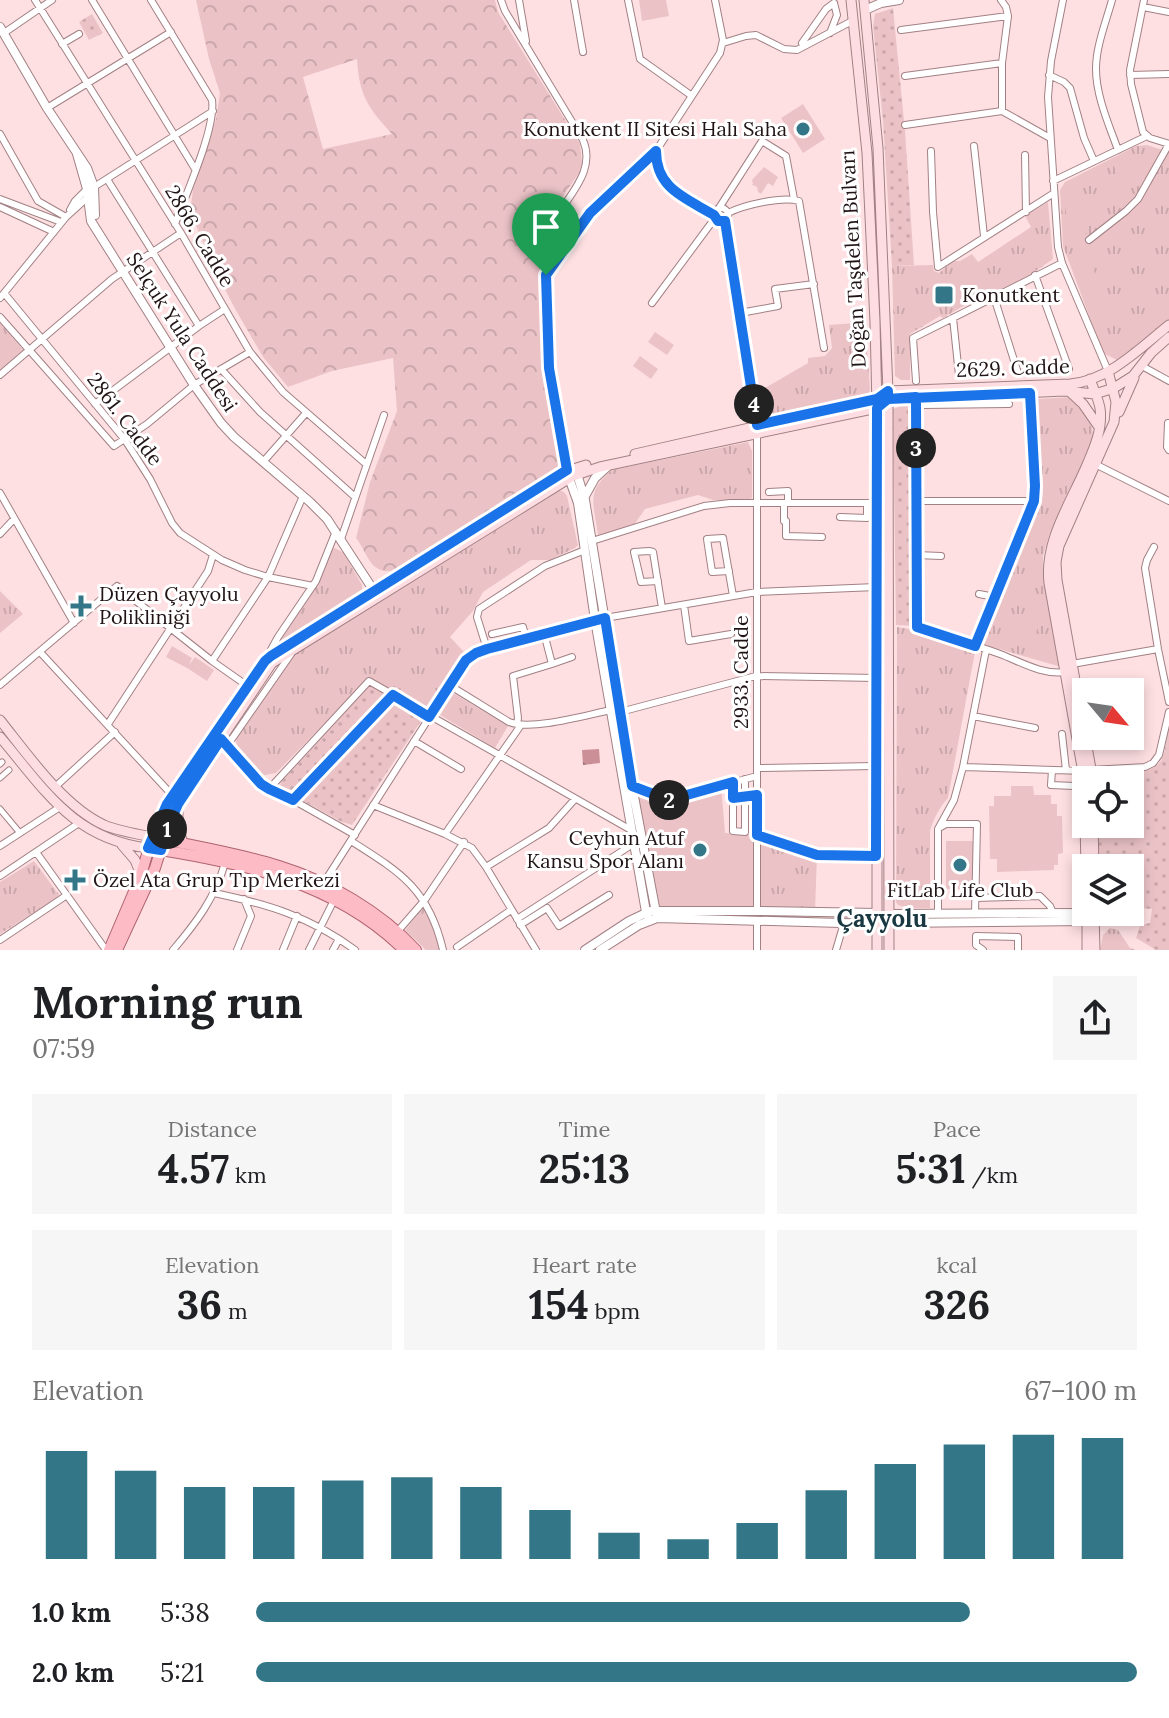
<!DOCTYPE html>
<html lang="en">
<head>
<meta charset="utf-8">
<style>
  body { margin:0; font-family:Lora,serif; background:#f6f6f6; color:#202124; height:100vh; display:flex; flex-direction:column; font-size:30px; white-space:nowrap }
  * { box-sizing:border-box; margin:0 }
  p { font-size:26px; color:#757577 }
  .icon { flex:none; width:44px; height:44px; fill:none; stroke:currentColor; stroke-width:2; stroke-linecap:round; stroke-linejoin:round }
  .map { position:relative; height:950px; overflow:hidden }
  .panel { display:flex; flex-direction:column; background:#fff; flex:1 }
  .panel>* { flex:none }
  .needle { width:52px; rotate:119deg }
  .tools { position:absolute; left:1072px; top:678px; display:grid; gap:16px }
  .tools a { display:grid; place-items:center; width:72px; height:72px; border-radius:0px; background:#fff; box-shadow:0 4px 12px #0003; font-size:40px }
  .pin { position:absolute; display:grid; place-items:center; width:68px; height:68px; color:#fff; margin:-82px -34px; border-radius:50% 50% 50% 0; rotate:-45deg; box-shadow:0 0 8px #0007 }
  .pin .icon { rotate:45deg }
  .km { position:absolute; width:40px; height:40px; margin:-20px; border-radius:50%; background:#222; color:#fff; font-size:22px; line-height:40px; text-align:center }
  .round { display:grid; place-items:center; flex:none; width:84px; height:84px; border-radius:0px; background:#f6f6f6 }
  .overview { display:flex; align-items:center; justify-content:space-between; height:136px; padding:0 32px }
  h1 { font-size:44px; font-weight:700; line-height:60px }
  .stats { display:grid; grid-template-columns:repeat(3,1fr); gap:12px; height:136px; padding:8px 32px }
  .stats div { display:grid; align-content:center; border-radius:0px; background:#f6f6f6; text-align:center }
  .stats b { font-size:40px; font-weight:700 }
  .stats small { font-size:22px; font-weight:400 }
  .stats p { font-size:22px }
  .chart { height:224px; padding:16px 32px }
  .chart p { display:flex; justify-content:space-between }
  .chart svg { width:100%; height:144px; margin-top:8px; stroke:#337687; stroke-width:6 }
  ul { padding:0 32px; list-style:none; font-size:26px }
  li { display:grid; grid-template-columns:128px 96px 1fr; align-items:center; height:60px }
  li i { height:20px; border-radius:10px; background:#337687 }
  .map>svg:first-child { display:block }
</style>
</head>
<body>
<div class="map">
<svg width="1169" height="950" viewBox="0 0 1169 950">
  <defs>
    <pattern id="grass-dots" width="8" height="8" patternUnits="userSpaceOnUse" patternTransform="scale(2)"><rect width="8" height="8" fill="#ebc3c7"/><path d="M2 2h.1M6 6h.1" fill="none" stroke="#c9a7aa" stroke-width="1.8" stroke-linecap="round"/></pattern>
    <pattern id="forest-crowns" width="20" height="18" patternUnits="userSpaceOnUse" patternTransform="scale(2)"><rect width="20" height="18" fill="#ebc3c7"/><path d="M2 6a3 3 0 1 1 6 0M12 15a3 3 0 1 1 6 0" fill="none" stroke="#c9a7aa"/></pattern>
    <pattern id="park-tufts" width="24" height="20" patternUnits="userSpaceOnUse" patternTransform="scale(2)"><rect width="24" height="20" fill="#ebc3c7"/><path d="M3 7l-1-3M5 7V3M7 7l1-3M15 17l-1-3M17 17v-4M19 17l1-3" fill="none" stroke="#c9a7aa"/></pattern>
    <pattern id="water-ripples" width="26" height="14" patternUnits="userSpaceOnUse" patternTransform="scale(2)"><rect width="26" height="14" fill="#cb9097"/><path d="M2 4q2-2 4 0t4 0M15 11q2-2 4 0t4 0" fill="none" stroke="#a4747a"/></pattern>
  </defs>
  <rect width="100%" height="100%" fill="#fee0e3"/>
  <path fill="url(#grass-dots)" d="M893 8 905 131 914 265 892 266 883 121 873 26 875 14Z
    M92 14 103 33 89 40 79 22Z
    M914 401V626L896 625 893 409Z
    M373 686 423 718 352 825 342 822 283 790 280 786 281 782 368 687Z
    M1169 722V950H1156L1136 938 1140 925 1150 923 1152 909 1130 907V868H1099V824H1130V780H1102C1110 774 1115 773 1126 773 1168 770 1163 760 1169 722Z"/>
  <path fill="url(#forest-crowns)" fill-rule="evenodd" d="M196 0H495L498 12 580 144 582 163 579 173 548 218 541 236 544 367 560 461 558 467 394 571C369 574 369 555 356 538L370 482 397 411 393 358 332 371 288 387 263 357 234 307 213 266 190 211 193 190 216 119 220 93 209 59ZM357 59C359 95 368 108 392 134L323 149 303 77Z"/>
  <path fill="url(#park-tufts)" d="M1147 145 1169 152V321L1117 360 1103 353 1063 246 1060 190 1065 182 1136 146Z
    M1048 202 1053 259 1023 280 990 298 965 305 943 318 940 316 910 334V380H901L895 376 892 266 933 265 934 271 939 273 952 261H960L972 254 978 262 1031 227 1025 216Z
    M0 322 25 352 0 375Z
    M856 323 857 331 866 330 870 390 868 395 859 398 763 417 760 391 808 363V358L825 356 832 348 829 325Z
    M1071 397C1085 410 1096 423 1092 443L1050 533 1043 556V574L1061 667 985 645 983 641 986 631 1041 503 1043 492 1037 399Z
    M748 442 752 451V498L748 500H713L698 495 645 509 634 525 598 535C594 504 585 492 612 470Z
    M559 490 564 492 567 496 578 545 575 548 550 560H531L483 592 473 611 450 637 465 653 429 709 425 711 369 678 276 773 260 776 237 749 236 739 294 655Z
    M335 548 344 553 362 585V591L358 596 275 646 317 583 330 549Z
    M0 591 23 614 0 633Z
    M897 627 916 630 975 652 948 798C939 808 934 818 930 831V908H907L898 905 896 902Z
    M453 693 508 726 495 748 440 715Z
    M757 835 817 855 815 912 757 911Z
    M34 861 60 896 0 934V882Z
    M425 905 432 919 440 950H426L405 930Z
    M1110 928 1118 930 1130 948 1136 950H1100L1103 935Z"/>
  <path fill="#ebc3c7" d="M639 0H666L669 16 642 21Z
    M803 104 825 139 803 153 781 118Z
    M1125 159 1137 184 1126 190 1113 165Z
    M764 167 778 177 773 186 768 183 761 194 758 192 757 187 751 184H753L752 180Z
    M1083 198 1089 233 1070 236 1064 201Z
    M1087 250 1110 318 1092 324 1069 256Z
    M655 332 674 345 667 355 648 342Z
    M640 356 658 369 651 379 633 366Z
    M1027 613 1040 616 1036 634 1032 637 1021 634Z
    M172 646 192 658 189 665 195 657 214 670 207 681 187 668 166 657Z
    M721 785 725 833 757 835V911H655L632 786 665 799Z
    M1011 786H1033L1034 795H1051V804H1057V816H1062L1063 853 1058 854V865H1054V870L997 872V859H990L989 806H994V796H1011Z
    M946 841H974L973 889H946Z"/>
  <path fill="url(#water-ripples)" d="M599 749 600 763 583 765 582 750Z"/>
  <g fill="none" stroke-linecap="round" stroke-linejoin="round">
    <g stroke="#a28084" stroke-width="7">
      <path id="pedestrian" d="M0 764 2 762
        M0 778 9 770
        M0 809 20 833"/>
    </g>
    <g stroke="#a28084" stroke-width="8">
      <path id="minor" d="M35 0 181 233 250 352 283 392 366 464
        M92 0 195 169
        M151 0 212 100C216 128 186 194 175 224
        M501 0 505 11 583 140C600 180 550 207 546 245L549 368 567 470
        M519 0 526 41
        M574 0 583 52
        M628 0 640 59 692 96
        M1001 0 1006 7 1008 16 1002 63V111
        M1063 0 1051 61 1048 97 1058 247 1062 263 1108 371
        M1112 0C1106 22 1096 46 1096 69 1096 96 1109 125 1118 150
        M1144 0 1130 70 1131 84 1143 132 1150 138 1169 144
        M1143 7 1169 12
        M901 30 1008 16
        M4 33 52 0
        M830 33 837 15 834 3
        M723 43 746 36 756 35 784 49 797 50 854 20
        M802 43 826 9 834 3
        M62 44 79 34
        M1049 75 1064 82 1070 88 1084 138 1094 161
        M1130 75 1169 74
        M905 76 1002 63
        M47 108 171 32
        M905 125 1002 111 1050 138
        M0 134 38 201 66 217
        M974 146 984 236
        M931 151 933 212 938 267 1054 193
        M1025 155 1026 212
        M107 179 199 326
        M1053 181 1147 136
        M94 187 213 111
        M0 199 61 222
        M0 207 54 232
        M714 215a7 7 0 1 1 14 0a7 7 0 1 1-14 0Z
        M719 208 762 141 786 156 794 199
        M70 210 75 201 87 189
        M728 213C744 205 782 196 799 201L824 348
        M714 215C686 198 656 189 656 151L720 53 723 40 715 0
        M725 221 757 425
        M1089 240 1126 211 1138 199 1169 144
        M546 275 590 213 654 153
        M1035 275 1069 369
        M4 293 125 440 150 479 172 523 180 533 222 560 245 570 268 577 313 586
        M994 297 1018 373
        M0 298 66 217 88 197
        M652 303 715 218
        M740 313 778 306 775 289 814 284
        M0 317 114 446 147 424 194 385 250 352
        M953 318 959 375
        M1142 366 1169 381
        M221 369 260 412 355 497
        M0 375 112 279 181 233
        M916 381 913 338 1062 263
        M916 397 917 627C944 636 972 644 1000 654 1021 662 1042 675 1065 672
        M95 404 199 326 225 309
        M922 405 1009 404
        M1168 423 1167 447 1169 450
        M263 462 306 413
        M1095 464 1169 501
        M769 492 788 491V503
        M0 493 74 623
        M916 501H1034
        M784 503V521H786V536L822 537
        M840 517 867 518V503
        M0 534 14 519
        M341 539 384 415
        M592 541 704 506 730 503H877
        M1154 547 1147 560 1145 568 1158 649 1169 702
        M916 555 941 556
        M729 571 712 572 707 539 723 538 733 596
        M658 581 641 582 634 552 649 551 653 552 662 608
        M979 594 995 597
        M684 605 689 641 731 634
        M605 618 757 592 876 587
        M492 634 523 627 526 638
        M975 646 1034 501 1035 486 1030 393
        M487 649 477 617 479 609 545 566 585 550
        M40 652 173 796
        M267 657 278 637 316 581 336 531
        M212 661 268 577 303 496
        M552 664 572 657
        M1072 664 1158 649
        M0 685 117 586 212 661 249 687
        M449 685 509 722C532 731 586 715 611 710
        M620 712 756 676 877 678
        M973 716 1035 728
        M108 724 208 571 213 555
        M517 724 518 718 513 676 552 664 544 633
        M1062 734 1066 770
        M221 739 266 788 293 800 355 835
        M414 741 461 769
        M227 746 291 654
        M963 767 1084 771
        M757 768 876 766
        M1052 770 1051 785 1074 786
        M1091 770 1145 767 1153 763 1159 755 1169 712
        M733 782V831L745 832V779
        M632 786 669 800 757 776
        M55 787 115 732
        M269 789 369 681 631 830
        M293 800 393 695
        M373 805 445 834 472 848 486 867 536 950
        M939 828 946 824H977L975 914
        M445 834 521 725
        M757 835 817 855 876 856
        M351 841C400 872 429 889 443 950
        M0 846 60 807
        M36 852 106 950
        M486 867 549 828 575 799
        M0 876 79 823
        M323 884 466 660 476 653 487 649 595 620
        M214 893C267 904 311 917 355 950
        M975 898 1040 896 1050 906 1053 913
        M757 911V432
        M938 913V829L954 800 963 767 986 650
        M517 919 633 844
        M520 925 547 908 559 926 609 895
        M397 932 424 901 464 842
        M0 940 67 895
        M457 947 511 910
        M173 950C196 923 215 898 225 863
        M237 950 251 916 244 899
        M283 950 297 916
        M309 950 334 900
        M333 950 339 939
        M757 950V921
        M836 950 844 923
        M983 950 976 945V936L1018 937V950"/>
    </g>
    <g stroke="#a28084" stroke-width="10">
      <path id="tertiary" d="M865 10 881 3 899 0
        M0 27 47 108 87 168 94 187 95 215
        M77 154 87 189 91 221 194 385 221 423 234 437 310 502 327 519 374 591
        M577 474 585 500 632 786 657 918
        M569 478 578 503 595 620 646 912 649 920
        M585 496 595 478 608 466
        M889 914 1087 913
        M889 923 1087 921
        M585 950 629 921 650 911H757L877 913
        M600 950 639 925 657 918 877 924"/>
    </g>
    <g stroke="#a28084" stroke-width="11">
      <path id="secondary" d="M851 0 867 153 875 322 877 408V950
        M864 0 878 148 888 391 889 950
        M888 391 1070 384C1108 381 1140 348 1169 325
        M1069 391 1083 404 1099 427
        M1119 412 1134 378
        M635 454 877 399 888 391
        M261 668 275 653 564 472 586 465
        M0 720C28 755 63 806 104 825 119 831 136 834 152 837L167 804 235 707
        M0 737C45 790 73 839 148 848
        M1093 780 1057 580 1056 562 1059 546 1114 422 1116 402 1108 371
        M178 808V826L183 844
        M1093 824 1094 868
        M164 840 174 813 185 793 272 663 573 476 600 467 877 408 888 399 1064 391 1095 394 1114 388 1133 376 1151 353 1169 337
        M122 845 135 860 141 875
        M1086 868 1084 778 1049 583C1044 542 1070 504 1086 467 1094 449 1103 429 1100 408 1098 398 1093 388 1090 379
        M1087 912V950
        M1094 912 1095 950"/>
    </g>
    <g stroke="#af636e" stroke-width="12">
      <path id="primary" d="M148 848C240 862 336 882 404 950
        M109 950 141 875 152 837C194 846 238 853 279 866 328 881 381 912 416 950
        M117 950 155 868 162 846"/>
    </g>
    <use href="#pedestrian" stroke="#fff" stroke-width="5"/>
    <use href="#minor" stroke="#fff" stroke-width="6"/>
    <use href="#tertiary" stroke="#fff" stroke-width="8"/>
    <use href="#secondary" stroke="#fedde2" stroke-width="9"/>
    <use href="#primary" stroke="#fdbbc5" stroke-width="10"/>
  </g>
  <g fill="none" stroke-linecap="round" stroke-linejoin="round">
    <g stroke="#fff" stroke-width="16">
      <path id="route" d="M546 275 549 368 567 470 271 656 265 661 167 804 148 848 161 850 168 827 178 804 221 739 261 784 269 789 293 800 393 695 429 717 466 660 476 653 487 649 605 618 632 786 669 800 733 782V798L757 795V835L817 855 876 856 877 408 888 399 916 397 917 627 975 646 1034 501 1035 486 1030 393 888 399V391L877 399 757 425 725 221H718L714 215C686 198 656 189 656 151L590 213 546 275"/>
    </g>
    <use href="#route" stroke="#1a73e8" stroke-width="10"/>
  </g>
  <g fill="#337687" stroke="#fff" stroke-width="3">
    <circle cx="803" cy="129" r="8"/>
    <rect x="934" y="285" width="20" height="20" rx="4"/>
    <path d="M77 594h8v8h8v8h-8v8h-8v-8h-8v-8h8z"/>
    <circle cx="700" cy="850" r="8"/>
    <circle cx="960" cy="865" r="8"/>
    <path d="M71 868h8v8h8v8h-8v8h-8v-8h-8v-8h8z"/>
  </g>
  <g text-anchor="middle" stroke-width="6" stroke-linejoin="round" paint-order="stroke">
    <g font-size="20" fill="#211416" stroke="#fff" text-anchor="start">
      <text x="787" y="136" text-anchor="end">Konutkent II Sitesi Halı Saha</text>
      <text x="962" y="302">Konutkent</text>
      <text x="99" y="601">Düzen Çayyolu<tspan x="99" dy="23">Polikliniği</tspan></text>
      <text x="684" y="845" text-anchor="end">Ceyhun Atuf<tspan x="684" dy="23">Kansu Spor Alanı</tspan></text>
      <text x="93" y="887">Özel Ata Grup Tıp Merkezi</text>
      <text x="960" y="897" text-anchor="middle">FitLab Life Club</text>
    </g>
    <g font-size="20" fill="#211416" stroke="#fff">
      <text transform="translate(200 236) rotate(59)" y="7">2866. Cadde</text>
      <text transform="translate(853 259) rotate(-93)" y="7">Doğan Taşdelen Bulvarı</text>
      <text transform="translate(182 332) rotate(57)" y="7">Selçuk Yula Caddesi</text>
      <text transform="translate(1013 368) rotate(-2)" y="7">2629. Cadde</text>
      <text transform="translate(125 419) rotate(53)" y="7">2861. Cadde</text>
      <text transform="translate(741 672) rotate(-90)" y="7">2933. Cadde</text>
    </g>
    <g font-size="24" font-weight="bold" fill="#193841" stroke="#fff">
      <text x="882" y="927">Çayyolu</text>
    </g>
  </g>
</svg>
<div class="tools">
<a><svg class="needle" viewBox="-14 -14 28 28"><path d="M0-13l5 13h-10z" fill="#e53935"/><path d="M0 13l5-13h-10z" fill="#757577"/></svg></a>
<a><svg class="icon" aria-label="locate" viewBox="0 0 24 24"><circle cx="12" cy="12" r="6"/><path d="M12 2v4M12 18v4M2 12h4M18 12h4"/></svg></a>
<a><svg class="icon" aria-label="layers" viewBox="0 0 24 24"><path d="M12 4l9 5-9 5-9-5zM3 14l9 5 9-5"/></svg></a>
</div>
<div class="pin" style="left:546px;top:275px;background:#1e9e55"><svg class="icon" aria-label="arrive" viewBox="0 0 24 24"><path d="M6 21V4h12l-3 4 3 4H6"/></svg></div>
<b class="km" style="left:167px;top:829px">1</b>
<b class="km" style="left:669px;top:800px">2</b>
<b class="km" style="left:916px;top:448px">3</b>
<b class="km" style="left:754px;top:404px">4</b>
</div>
<section class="panel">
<div class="overview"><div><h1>Morning run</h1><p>07:59</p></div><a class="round"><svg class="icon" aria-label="share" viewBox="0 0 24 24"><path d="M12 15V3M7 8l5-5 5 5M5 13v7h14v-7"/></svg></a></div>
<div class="stats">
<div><p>Distance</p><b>4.57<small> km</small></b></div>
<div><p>Time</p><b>25:13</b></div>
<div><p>Pace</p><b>5:31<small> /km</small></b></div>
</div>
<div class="stats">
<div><p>Elevation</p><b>36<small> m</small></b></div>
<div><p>Heart rate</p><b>154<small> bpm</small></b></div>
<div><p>kcal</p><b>326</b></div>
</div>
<div class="chart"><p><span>Elevation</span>67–100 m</p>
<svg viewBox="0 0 160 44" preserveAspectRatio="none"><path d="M5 44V11M15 44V17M25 44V22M35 44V22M45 44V20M55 44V19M65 44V22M75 44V29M85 44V36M95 44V38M105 44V33M115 44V23M125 44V15M135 44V9M145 44V6M155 44V7"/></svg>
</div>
<ul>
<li><b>1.0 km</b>5:38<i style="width:81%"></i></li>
<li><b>2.0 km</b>5:21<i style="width:100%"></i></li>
</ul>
</section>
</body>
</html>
